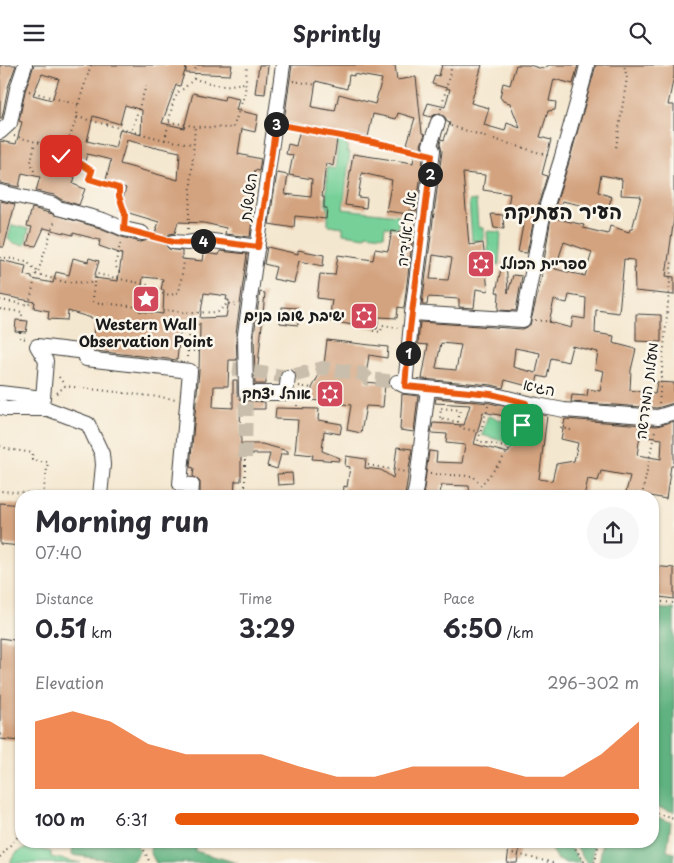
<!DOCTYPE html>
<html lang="en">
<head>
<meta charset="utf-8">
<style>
  body { margin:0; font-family:"Playpen Sans","Playpen Sans Hebrew",sans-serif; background:#f7f7f7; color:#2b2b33; height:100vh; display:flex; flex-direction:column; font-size:19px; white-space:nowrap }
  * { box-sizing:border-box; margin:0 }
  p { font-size:16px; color:#7c7c81 }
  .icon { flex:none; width:28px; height:28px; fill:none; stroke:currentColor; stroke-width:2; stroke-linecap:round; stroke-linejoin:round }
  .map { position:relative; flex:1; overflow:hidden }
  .panel { position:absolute; left:15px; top:425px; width:644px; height:358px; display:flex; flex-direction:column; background:#fff; border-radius:20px; box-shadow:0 1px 4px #0004 }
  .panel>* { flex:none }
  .pin { position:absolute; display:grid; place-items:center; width:42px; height:42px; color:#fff; margin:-21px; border-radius:10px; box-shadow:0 2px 8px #0006 }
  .km { position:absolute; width:25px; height:25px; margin:-12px; border-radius:50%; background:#222; color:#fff; font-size:14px; line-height:25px; text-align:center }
  .round { display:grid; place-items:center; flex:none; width:52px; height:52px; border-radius:26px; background:#f7f7f7 }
  .summary { display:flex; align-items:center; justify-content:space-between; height:85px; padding:0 20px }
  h1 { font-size:28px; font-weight:700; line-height:38px }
  .stats { display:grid; grid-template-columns:repeat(3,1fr); gap:8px; height:85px; padding:5px 20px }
  .stats div { display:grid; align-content:center }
  .stats b { font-size:25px; font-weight:700 }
  .stats small { font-size:14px; font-weight:400 }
  .stats p { font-size:14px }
  .chart { height:140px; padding:10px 20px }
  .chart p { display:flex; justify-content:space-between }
  .chart svg { width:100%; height:90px; margin-top:5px; fill:#ea580c; opacity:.7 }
  ul { padding:0 20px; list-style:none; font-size:16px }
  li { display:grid; grid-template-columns:80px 60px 1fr; align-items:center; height:38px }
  li i { height:12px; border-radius:6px; background:#ea580c }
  header { display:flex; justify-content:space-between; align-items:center; height:65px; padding:0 20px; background:#fff; font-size:22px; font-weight:700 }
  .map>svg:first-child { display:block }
</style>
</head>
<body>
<header><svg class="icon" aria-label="menu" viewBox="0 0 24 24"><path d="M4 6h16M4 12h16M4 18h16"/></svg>Sprintly<svg class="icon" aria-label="search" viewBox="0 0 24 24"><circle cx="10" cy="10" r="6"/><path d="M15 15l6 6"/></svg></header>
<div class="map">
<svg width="674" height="798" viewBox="0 0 674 798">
  <rect width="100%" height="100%" fill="#fbf7ec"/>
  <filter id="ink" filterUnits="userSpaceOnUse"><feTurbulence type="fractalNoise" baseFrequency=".02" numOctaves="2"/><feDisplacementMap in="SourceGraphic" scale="10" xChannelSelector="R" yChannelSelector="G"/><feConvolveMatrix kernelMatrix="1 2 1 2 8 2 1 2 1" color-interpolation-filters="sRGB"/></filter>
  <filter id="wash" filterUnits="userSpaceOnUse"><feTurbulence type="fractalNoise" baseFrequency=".0096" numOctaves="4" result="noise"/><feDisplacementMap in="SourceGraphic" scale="20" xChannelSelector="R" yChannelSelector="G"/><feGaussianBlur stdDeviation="1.12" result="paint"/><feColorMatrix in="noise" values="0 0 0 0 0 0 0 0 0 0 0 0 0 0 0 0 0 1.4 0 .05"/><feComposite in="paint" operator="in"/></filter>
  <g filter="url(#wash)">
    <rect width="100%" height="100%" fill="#f4e7cf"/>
    <path fill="#76d098" stroke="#49765a" d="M336 74 345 76 344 79 348 80 347 87H350L343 144 399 150 398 163 385 162 384 171 366 169 365 172 343 169V162L328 160V141H326L327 102 335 104 338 80 335 79Z
      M476 135 478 162 484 163V175L472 176 469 136Z
      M12 160 29 164 25 180 12 178 8 173Z
      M487 166 501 167 499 200 489 199Z
      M488 351 518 360 514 371 506 377 482 370Z
      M30 781 51 787V792L81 798H11V795L17 787Z"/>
    <path fill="#60b280" stroke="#3e674e" d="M652 540 663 544H674V747L653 741Z
      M653 751 671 757 667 786 674 788V798H599L603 776H652Z
      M73 776H135L139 785C137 793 133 797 125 797L72 790Z
      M151 776H195V786L238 798H156L150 787Z
      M544 776H563L572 784 581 798H567L558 795 549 780Z
      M573 776H595L592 798 586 797Z"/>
    <g id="blocks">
      <path fill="#d3a37f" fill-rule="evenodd" d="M0 0H16L8 22 2 53H0Z
        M34 0H232L230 10 186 8V3L180 21 176 20 162 58 184 63 193 28 224 35 225 31 239 34 236 45 258 50 255 67 242 64 238 89 261 94 259 106 255 105 245 146 253 147 250 172 225 169 226 163 204 158 178 157 175 168 169 169 164 177 169 184 182 186V194L203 196 204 188 219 190 220 186 247 189 236 268 237 295H229L228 321H214L213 342 233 343V315H237V329L241 335 265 337V344H240L241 379H262L288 386V389H281L277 404 267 401 270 389H241V416H235L234 431H200V417L193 411 194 403 190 402 199 306 200 258 199 260 181 259 177 295 95 286 92 281 95 254 68 246 67 255 48 254 49 246 34 243 35 237 0 230V195L26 201 24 210 32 212V214L53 218 56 207 69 210 73 193 88 197 89 193 99 196 94 213 118 216 122 189 99 181 100 175 73 168V170L44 163 36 181 27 180 32 162 27 161 32 143 100 163 122 172 140 177 145 176 149 173 153 174 159 157 119 145 126 123 106 115 111 95 87 89 85 96 78 94 72 111 75 112 73 119 85 124 79 140 62 135 54 130 36 126 40 112 22 108 19 122 0 118V76L16 79 22 57 19 56 25 26ZM42 9 59 14 52 35 33 30ZM125 40 142 45 141 70 120 64 115 83 87 76 93 51 120 59ZM127 75 156 83V82L180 87 178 115 120 99ZM143 212 163 214 161 225H164L163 249 139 246ZM204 228 227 231 226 235H229L226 252 200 253Z
        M259 0H268L265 29 255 28Z
        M292 0H395L397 15 416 12 422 68 425 69 421 80 424 87 416 146 409 145 408 149 386 146 392 115 362 108 358 132 367 133 366 143 345 140 353 89 413 98 415 84 406 82 415 53 398 48 396 54 373 49 368 72 349 68V70L338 68 333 101 326 98 322 132H324V143H327L326 154 295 151 294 163 269 159 277 108 288 110 285 129 311 132 312 114 289 110 293 90 286 89 288 79 296 81 301 60 284 56ZM354 9 382 14 375 39 339 29 335 46 312 42 316 16 347 24 349 10 354 11Z
        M442 0H482L471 38 489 43 484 60 505 66 507 58 520 63 510 38 503 36 500 32 503 18 510 20 516 0H529L543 4 549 0H578L573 19 554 14 549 36 556 37 555 45 548 46 540 72 551 75 542 109 547 111 534 154 527 188 518 187 524 155 506 152 510 129 483 125 485 110 463 108 469 180 483 178 488 226 476 224 474 243 459 242V234L428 232 427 240H422L442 86 440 79 441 74 444 75 450 58 447 57 445 52 440 49H436L431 52 424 50 428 38 445 42 450 24 432 19 435 10 439 11ZM433 190 452 193 448 215 430 214Z
        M596 0H674V11L668 40H674V153L666 211 674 212V230L635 226 634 195 624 194 619 248 596 245 595 268 614 271 613 278 636 284 631 305 630 325 655 329 657 317 674 318V338L657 343 571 337 572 330 587 331 588 324 600 326 604 306 595 304 598 287 572 281 568 297 551 293 547 313 538 311 535 323 505 315 503 323 492 320 422 314 428 280 418 279 420 257 522 264 530 260 541 215 550 158 569 97ZM601 110 622 114 621 130 641 131 632 164H630L629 167 610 161 608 169 583 163 584 160 558 154 562 136 594 143 595 141 607 145 612 132 598 127ZM564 177 592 187 585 211 555 204ZM569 230 586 233 585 254 573 252 571 263 549 257 554 235 567 238ZM441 278 461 280 456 305 436 303ZM515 283 540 288 536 308 513 302Z
        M0 136 15 139 4 182H0Z
        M491 149 503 150 504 164 494 163Z
        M392 166 399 167 400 166 413 169 404 243 398 242 397 253 379 252 377 264 329 256 332 235 317 233 320 209 335 210 338 190 373 195 375 184 388 186Z
        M267 182 298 189V185L324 190 323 201 299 196 294 218 273 214 276 202 264 199Z
        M503 195H506L508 228 513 210 522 211 516 246 498 245 499 228 496 227Z
        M260 227 265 228 257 311 266 312V319H255L254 270Z
        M282 242 298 243V260L280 258Z
        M636 249 661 250V277L636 276Z
        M16 255 28 256 26 267 15 266Z
        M327 275 388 282 387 293 369 290 365 317 385 319 383 342 366 341 361 368 347 365 351 340 311 335 312 323 320 308H323Z
        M402 329 418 331 414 367 400 365Z
        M436 333 490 338 547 351 539 414 552 416 556 399 574 396 578 378 561 374 565 354 657 361 674 356V401H671L666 434 635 428 634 431H625L630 411 601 406 598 416 588 414 584 431H527L513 430V431H470L469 421 442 420 439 431H423L429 386 437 387 436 397 462 398 465 380 446 378 447 369 431 368 433 358 464 360 470 340 435 338ZM483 347 515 353V356L527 360 508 388 474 379ZM640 371 662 374 661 394 637 390Z
        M276 343 319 344 318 355 342 359 340 369 324 366 322 386 340 393 339 396 312 394 313 390 295 388 298 355 275 354Z
        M397 382 412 384 405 431H343L344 421 347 422 350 402 345 401 346 391 366 394 365 403 381 405 393 413Z
        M292 408 293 419 278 420 277 409Z
        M0 438 21 440V481L0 479Z
        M652 501 674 503V534L652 531Z
        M0 573 21 576V676L0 674Z
        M510 776H521L517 798H507Z"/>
    </g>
  </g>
  <g filter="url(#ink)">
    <use href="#blocks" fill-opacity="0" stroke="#3c3a37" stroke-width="1"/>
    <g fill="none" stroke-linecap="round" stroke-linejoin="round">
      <path stroke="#c9beab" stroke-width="14" stroke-dasharray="14 7" stroke-linecap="butt" d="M233 304 288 312 323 303 363 309 368 314 397 317
        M245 393 246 328"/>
      <g stroke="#3c3a37" stroke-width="16">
        <path id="minor" d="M283 0 245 269 246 328H286L288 312
          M0 67 10 58 17 24 25 0
          M0 127 52 139 58 143 103 155 124 164 142 168
          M173 177 187 178 205 175 258 182
          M412 248 433 85 430 80 438 57
          M397 317 405 321 491 329 537 340 564 345 658 352 674 347
          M405 321 412 248 523 255 542 156 561 95 583 17 587 0
          M0 328 43 333 46 296 37 281 86 287V294L190 306 180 419 192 420 191 431
          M0 342 6 344H48L88 359 102 389 103 400 100 431
          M414 431 416 423 428 324"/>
      </g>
      <path stroke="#3c3a37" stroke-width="2" stroke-dasharray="1 4" stroke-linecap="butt" d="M91 0 78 40 77 52 68 77 61 79 56 82 61 91 80 98 92 106 89 114 119 123V131L125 149
        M194 14 196 0
        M293 16 317 20
        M29 26 78 40
        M441 44 452 0
        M77 52 165 75 193 79
        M169 57 200 62 233 63 245 28 247 0
        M288 61 420 87
        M451 61 550 91
        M132 64 146 21
        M14 71 55 82
        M165 75 173 37 179 26 183 24 194 14 222 21 245 18
        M616 82 627 13 624 0
        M34 106 31 97 35 77
        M188 164 195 61
        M0 192 26 196 38 207
        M36 209 65 217 95 218 97 209 148 220 152 227 171 230 179 227 185 191
        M117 212 119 207 115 200 121 176
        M146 234 148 220
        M0 235 29 240 36 209 38 207 55 155
        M93 237 192 248
        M93 237 94 218
        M0 244 22 247V255
        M535 255 553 257
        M373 266 381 267 382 261 398 263
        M20 267V273L27 274
        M188 286H200
        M187 292 192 248 218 247 228 238 236 240
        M59 312 65 321 176 334
        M299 321 312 323
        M57 328 65 321
        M659 338 672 194
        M297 341 298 333
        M488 341 478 376 509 383
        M458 357 460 345 441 343 440 354 458 357 461 363 480 367
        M562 357 561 363 571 365
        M0 381 8 384 33 388 32 395 48 397 43 429 0 426
        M368 400 406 407
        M430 409 473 411 481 420
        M245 431V393
        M482 431 481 420C498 401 519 375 524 350
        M642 431 655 365
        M652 536 674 538
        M652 747 674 753
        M140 776 150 798
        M569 776 573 780 585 798
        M508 787 553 798
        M0 792 21 768
        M595 798 599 776"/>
      <use href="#minor" stroke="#fff" stroke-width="14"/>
    </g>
  </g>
  <g fill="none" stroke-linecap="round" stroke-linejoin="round" filter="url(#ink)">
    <g stroke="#fff" stroke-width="10">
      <path id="route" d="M61 91 80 98 92 106 89 114 119 123V131L125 149 124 164 173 177 187 178 205 175 258 182 276 59 373 77 432 90 410 264 405 321 491 329 526 338 522 360"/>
    </g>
    <use href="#route" stroke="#ea580c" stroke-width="6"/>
  </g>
  <defs>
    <g id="synagogue-square" transform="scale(1.4375)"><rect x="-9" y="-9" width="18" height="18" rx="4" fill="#d1495b" stroke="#fbf7ec"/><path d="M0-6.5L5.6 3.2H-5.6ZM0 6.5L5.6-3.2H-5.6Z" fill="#fff"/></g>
    <g id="sight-square" transform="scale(1.4375)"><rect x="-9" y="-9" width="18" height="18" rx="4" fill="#d1495b" stroke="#fbf7ec"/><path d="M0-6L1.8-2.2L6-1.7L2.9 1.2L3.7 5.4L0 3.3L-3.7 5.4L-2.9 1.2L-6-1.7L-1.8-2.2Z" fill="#fff"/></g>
  </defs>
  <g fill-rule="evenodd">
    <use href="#synagogue-square" x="481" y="199"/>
    <use href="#sight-square" x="146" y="234"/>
    <use href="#synagogue-square" x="364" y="251"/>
    <use href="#synagogue-square" x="330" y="329"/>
  </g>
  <g text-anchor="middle" stroke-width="5" stroke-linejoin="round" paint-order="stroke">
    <g font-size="15" fill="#1c1c1c" stroke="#fbf7ec">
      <text transform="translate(249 132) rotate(-82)" y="5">השלשלת</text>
      <text transform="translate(407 164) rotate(-83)" y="5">אל ח'אלידיה</text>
      <text transform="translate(539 323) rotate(12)" y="5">הגיא</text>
      <text transform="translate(647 326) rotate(-83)" y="5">מעלות המדרשה</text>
    </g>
    <g font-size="15" font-weight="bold" fill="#1c1c1c" stroke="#fbf7ec" text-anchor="end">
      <text x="500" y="204" text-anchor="start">ספריית הכולל</text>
      <text x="345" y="256">ישיבת שובו בנים</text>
      <text x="146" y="265" text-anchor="middle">Western Wall<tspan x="146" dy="17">Observation Point</tspan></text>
      <text x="311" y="334">אוהל יצחק</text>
    </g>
    <g font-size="20" font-weight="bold" fill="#1c1c1c" stroke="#fbf7ec">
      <text x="563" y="154">העיר העתיקה</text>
    </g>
  </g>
</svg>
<div class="pin" style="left:522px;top:360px;background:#1e9e55"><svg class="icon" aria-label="arrive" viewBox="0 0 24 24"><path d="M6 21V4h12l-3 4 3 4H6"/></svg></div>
<div class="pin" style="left:61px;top:91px;background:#d93025"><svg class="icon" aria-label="check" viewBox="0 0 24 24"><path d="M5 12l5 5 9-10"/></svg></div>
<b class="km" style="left:408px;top:288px">1</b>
<b class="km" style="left:430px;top:109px">2</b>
<b class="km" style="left:276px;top:59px">3</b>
<b class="km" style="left:203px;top:176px">4</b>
<section class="panel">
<div class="summary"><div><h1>Morning run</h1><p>07:40</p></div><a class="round"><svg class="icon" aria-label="share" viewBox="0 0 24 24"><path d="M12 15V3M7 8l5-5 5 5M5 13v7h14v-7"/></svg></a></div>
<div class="stats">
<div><p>Distance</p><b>0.51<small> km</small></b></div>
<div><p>Time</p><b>3:29</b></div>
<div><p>Pace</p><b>6:50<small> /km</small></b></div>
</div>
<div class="chart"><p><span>Elevation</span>296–302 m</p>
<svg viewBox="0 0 160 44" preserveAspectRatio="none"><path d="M0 44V11L10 6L20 11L30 22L40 27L50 27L60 27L70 33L80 38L90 38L100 33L110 33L120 33L130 38L140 38L150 27L160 11V44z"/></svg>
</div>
<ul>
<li><b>100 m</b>6:31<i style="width:100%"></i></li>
</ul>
</section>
</div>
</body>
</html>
